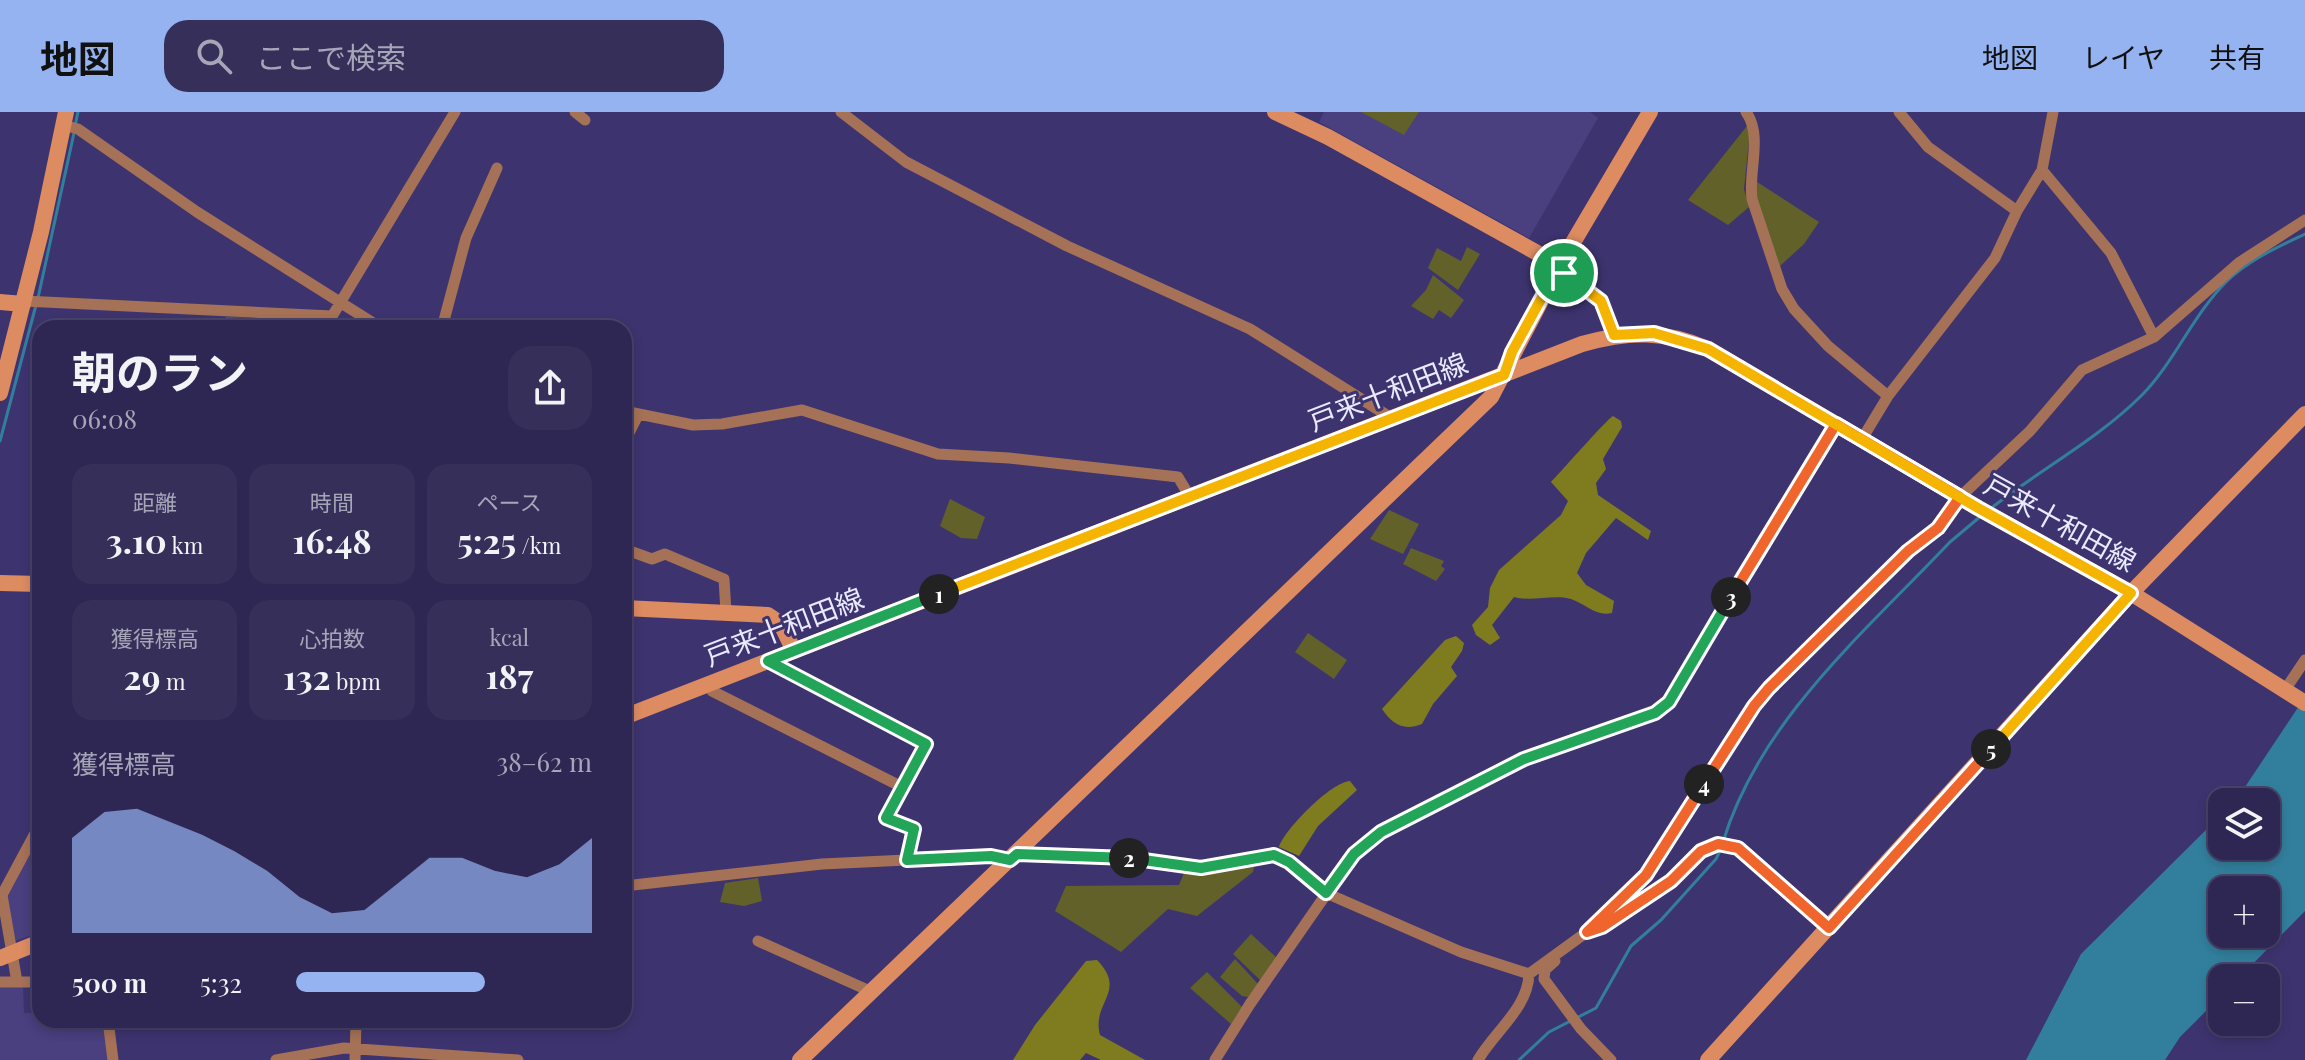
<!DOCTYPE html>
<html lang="ja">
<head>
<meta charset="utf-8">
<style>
  body { margin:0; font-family:"Playfair Display","Noto Sans JP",serif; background:#362f5a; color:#f1f3f6; height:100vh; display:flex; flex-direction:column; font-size:30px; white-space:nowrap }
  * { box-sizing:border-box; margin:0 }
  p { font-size:26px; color:#a7a5b8 }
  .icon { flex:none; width:44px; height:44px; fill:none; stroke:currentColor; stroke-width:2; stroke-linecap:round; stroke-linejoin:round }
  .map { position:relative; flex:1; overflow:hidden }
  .sheet { position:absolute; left:32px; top:208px; width:600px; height:708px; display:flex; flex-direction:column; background:#2e2753; border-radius:24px; box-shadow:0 4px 12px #0003,0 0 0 2px #49446a }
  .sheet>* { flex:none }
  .buttons { position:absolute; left:2208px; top:676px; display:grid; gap:16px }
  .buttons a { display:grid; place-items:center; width:72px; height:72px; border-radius:16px; background:#2e2753; box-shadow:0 4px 12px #0003,0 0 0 2px #49446a; font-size:40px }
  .pin { position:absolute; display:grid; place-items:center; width:68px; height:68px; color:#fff; margin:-34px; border:4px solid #fff; border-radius:50%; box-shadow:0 2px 8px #0007 }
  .km { position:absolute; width:40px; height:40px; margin:-20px; border-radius:50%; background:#222; color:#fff; font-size:22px; line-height:40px; text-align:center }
  .round { display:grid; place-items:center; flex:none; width:84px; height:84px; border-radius:24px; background:#362f5a }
  .head { display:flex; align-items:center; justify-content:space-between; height:136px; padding:0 40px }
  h1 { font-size:44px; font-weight:700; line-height:60px }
  .metrics { display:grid; grid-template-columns:repeat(3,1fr); gap:12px; height:136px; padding:8px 40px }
  .metrics div { display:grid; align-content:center; border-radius:20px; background:#362f5a; text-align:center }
  .metrics b { font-size:34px; font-weight:700 }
  .metrics small { font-size:22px; font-weight:400 }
  .metrics p { font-size:22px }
  .chart { height:224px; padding:16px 40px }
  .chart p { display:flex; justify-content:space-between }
  .chart svg { width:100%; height:144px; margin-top:8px; fill:#95b2f1; opacity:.7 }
  ul { padding:0 40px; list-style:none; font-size:26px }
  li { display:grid; grid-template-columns:128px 96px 1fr; align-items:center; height:60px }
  li i { height:20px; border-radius:10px; background:#95b2f1 }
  header { display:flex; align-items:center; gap:48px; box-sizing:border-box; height:112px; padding:0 40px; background:#95b2f1; color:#111 }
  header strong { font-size:38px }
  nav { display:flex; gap:44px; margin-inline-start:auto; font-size:28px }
  .search { width:560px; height:72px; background:#362f5a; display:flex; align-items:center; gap:20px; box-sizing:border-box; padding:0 28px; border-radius:24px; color:#a7a5b8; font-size:30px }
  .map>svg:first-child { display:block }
</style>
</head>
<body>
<header>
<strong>地図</strong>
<div class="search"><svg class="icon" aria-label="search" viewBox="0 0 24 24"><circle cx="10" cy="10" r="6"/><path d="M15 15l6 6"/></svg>ここで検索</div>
<nav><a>地図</a><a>レイヤ</a><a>共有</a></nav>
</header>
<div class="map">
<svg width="2305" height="948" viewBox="0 0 2305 948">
  <rect width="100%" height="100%" fill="#3d346f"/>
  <path fill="#4a3f7f" d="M1324 0H1590L1598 6 1529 126 1319 10Z
    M40 718V820L15 829 6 776Z
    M0 875H23L24 901H40V908L45 911 104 908 109 948H0Z"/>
  <path fill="#626129" d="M1361 0H1419L1404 23Z
    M1747 14 1750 18 1744 77 1749 95 1728 113 1688 88Z
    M1754 68 1819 110 1804 132 1780 154 1754 79Z
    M1467 135 1480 142 1458 178 1428 156 1437 136 1461 149Z
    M1433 163 1464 188 1451 206 1439 198 1433 207 1411 194 1426 178Z
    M226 205 315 209 320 215 221 216Z
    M950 387 985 405 977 427 961 426 940 414Z
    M1389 398 1419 412 1403 442 1370 427Z
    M1411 436 1444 449 1441 454 1445 457 1436 469 1403 452Z
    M1308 521 1347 548 1334 567 1295 540Z
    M1254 754 1253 760 1197 804 1168 797 1121 840 1055 799 1066 774 1179 773 1184 761Z
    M758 766 762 789 744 794 720 790 725 771Z
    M1251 822 1277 846 1260 868 1233 842Z
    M1235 847 1258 872 1248 885 1242 884 1220 865Z
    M1207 860 1242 895 1231 912 1190 876Z"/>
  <path fill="#7f7c20" d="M1613 304 1621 309 1622 315 1603 347 1606 357 1596 371 1598 383 1651 419 1648 428 1616 406 1586 441 1577 461 1586 473 1614 489 1612 501C1596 505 1586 492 1571 487 1553 482 1532 490 1514 485L1492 513 1500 526 1490 533 1476 523 1472 513 1488 495 1490 476 1499 458 1561 403 1568 389 1551 370C1562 359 1606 308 1613 304Z
    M1456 524 1464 531 1462 539 1451 555 1457 564 1433 592 1422 612C1404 619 1393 613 1382 597L1445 528Z
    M1350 669 1357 678 1318 714 1299 744 1279 735C1285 717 1331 670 1350 669Z
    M1097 848C1128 880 1091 890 1100 923L1145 948H1101L1086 941 1080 948H1013L1035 913 1086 849Z"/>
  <path fill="#327f9d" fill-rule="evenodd" d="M2305 585V799L2239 866H2222V883L2180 925 2165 948H2026L2081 842 2222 702V734H2266V690H2235ZM2222 778H2266V822H2222Z"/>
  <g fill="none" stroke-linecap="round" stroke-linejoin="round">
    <path stroke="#327f9d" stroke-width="3" d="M75 14 78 0
      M38 186 74 21
      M0 329 36 193
      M1990 397C2039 358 2097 328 2142 283 2175 249 2193 203 2226 170 2248 148 2278 135 2305 122
      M1723 730C1760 608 1865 520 1950 430L1981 404
      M1519 948 1549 920 1596 896 1631 834 1661 808 1716 747 1721 737"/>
    <path stroke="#a57157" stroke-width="11" d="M575 0 585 8
      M841 0 906 50 1067 134 1250 217 1393 307
      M1746 0C1763 23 1748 60 1752 87L1782 177 1794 197 1828 234 1888 284
      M1899 0 1928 35 2017 99
      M63 13 78 17 197 100 381 216
      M2042 58 2111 141 2154 225
      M1558 156 1601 189 1614 223
      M24 189 332 204
      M325 216 455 0
      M442 216 466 126 497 56
      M624 299 693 313 722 312 802 298 938 342 1009 346 1178 365 1190 385
      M1862 327 1888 284 1995 146 2017 99 2042 58 2053 0
      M624 331 638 303
      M624 437 652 447 665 442 724 467 726 500
      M768 549 926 632 886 706 914 717 907 748
      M710 572 712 579 902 675
      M2285 578 2305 548
      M1017 742 1126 746 1188 756 1274 743 1289 750 1326 781 1461 840 1529 862 1591 817 1646 763 1754 594 1769 576 1908 439 1938 416 1960 385 2030 319 2082 258 2154 225 2240 150 2305 108
      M624 774 822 752 991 744 1010 748
      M1602 815 1671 769 1701 739 1718 732 1738 736 1829 816
      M758 829 872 880
      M1555 849 1545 858 1544 867 1581 917 1611 948
      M0 870H40
      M17 870 2 783 40 712
      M108 908 113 948
      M276 948 344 936 518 948
      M355 948 356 908
      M1215 948 1250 892 1354 742 1381 720 1524 647 1655 601 1669 590 1836 312
      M1478 948C1495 919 1528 896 1529 862"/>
    <path stroke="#dd8b61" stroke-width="16" d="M1275 0 1328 25 1559 153
      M0 190 23 192
      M0 281 41 120 66 0
      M0 471 40 472
      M624 496 768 503 781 512 794 539
      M624 605 1582 232C1628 219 1664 218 1708 237L1978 396 2131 481 2305 591
      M0 846 40 830
      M800 948 1491 285 1558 156 1650 0
      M1708 948 2131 481 2305 302"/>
  </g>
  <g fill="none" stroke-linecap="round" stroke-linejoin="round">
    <g stroke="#fff" stroke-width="16">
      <path id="split-1" d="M939 482 1504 263 1512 240 1558 156 1564 161"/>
    </g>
    <g stroke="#fff" stroke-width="16">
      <path id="split-2" d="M939 482 768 549 926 632 886 706 914 717 907 748 991 744 1010 748 1017 742 1129 746"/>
    </g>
    <g stroke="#fff" stroke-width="16">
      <path id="split-3" d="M1129 746 1201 756 1274 743 1289 750 1326 781 1354 742 1381 720 1524 647 1655 601 1669 590 1731 485"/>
    </g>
    <g stroke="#fff" stroke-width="16">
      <path id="split-4" d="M1704 672 1754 594 1769 576 1908 439 1938 416 1960 385 1836 312 1731 485"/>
    </g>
    <g stroke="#fff" stroke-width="16">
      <path id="split-5" d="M1704 672 1646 763 1587 820 1602 815 1671 769 1701 739 1718 732 1738 736 1829 816 1991 637"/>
    </g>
    <g stroke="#fff" stroke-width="16">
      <path id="split-6" d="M1564 161 1601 189 1614 223 1654 221 1708 237 1978 396 2131 481 1991 637"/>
    </g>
    <use href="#split-1" stroke="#f5b400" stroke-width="10"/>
    <use href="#split-2" stroke="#22a559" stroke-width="10"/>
    <use href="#split-3" stroke="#22a559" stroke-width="10"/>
    <use href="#split-4" stroke="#f0652b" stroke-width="10"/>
    <use href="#split-5" stroke="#f0652b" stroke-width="10"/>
    <use href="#split-6" stroke="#f5b400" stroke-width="10"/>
  </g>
  <g text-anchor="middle" stroke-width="6" stroke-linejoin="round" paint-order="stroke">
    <g font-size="28" fill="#eae9ff" stroke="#3d346f">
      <text transform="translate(1388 280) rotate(-21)" y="10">戸来十和田線</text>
      <text transform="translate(2060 411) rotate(29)" y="10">戸来十和田線</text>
      <text transform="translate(784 515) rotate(-21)" y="10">戸来十和田線</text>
    </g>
  </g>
</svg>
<div class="buttons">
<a><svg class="icon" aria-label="layers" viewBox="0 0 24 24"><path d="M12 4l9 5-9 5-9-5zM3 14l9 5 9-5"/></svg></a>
<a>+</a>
<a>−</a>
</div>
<div class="pin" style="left:1564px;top:161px;background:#1e9e55"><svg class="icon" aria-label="arrive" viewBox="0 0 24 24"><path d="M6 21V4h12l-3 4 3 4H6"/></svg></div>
<b class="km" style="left:939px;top:482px">1</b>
<b class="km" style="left:1129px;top:746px">2</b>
<b class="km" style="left:1731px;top:485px">3</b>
<b class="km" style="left:1704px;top:672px">4</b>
<b class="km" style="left:1991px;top:637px">5</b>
<section class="sheet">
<div class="head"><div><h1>朝のラン</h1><p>06:08</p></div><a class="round"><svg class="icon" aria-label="share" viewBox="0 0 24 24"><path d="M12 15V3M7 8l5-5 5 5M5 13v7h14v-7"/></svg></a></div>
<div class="metrics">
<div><p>距離</p><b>3.10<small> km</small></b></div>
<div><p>時間</p><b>16:48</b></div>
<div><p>ペース</p><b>5:25<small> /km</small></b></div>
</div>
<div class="metrics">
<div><p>獲得標高</p><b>29<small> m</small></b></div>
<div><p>心拍数</p><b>132<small> bpm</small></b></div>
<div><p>kcal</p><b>187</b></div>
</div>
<div class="chart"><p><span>獲得標高</span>38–62 m</p>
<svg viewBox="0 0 160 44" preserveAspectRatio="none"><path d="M0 44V15L10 7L20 6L30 10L40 14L50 19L60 25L70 33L80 38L90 37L100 29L110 21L120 21L130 25L140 27L150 23L160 15V44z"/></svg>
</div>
<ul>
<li><b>500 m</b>5:32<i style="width:64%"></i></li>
</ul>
</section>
</div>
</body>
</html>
